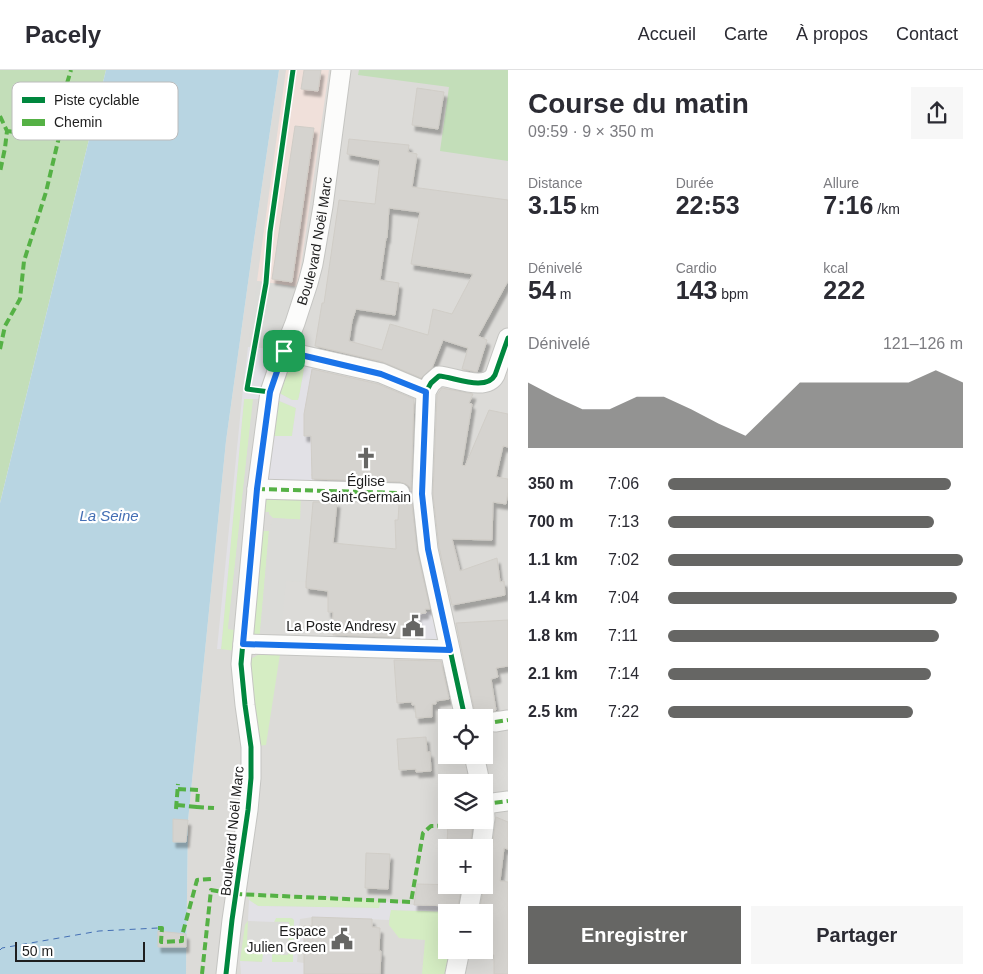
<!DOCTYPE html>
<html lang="fr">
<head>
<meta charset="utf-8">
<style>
  body { margin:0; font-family:Arial,sans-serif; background:#f7f7f7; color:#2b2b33; height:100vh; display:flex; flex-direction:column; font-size:19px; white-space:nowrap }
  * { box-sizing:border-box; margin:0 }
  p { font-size:16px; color:#7c7c81 }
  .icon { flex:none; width:28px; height:28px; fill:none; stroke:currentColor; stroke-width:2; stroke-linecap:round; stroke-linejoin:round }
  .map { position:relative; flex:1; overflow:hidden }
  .panel { display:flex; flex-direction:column; background:#fff; width:475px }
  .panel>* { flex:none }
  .buttons { position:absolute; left:438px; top:639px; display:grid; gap:10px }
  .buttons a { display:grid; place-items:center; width:55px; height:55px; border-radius:0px; background:#fff; box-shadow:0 5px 20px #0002; font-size:25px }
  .scale { position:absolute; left:15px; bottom:12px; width:130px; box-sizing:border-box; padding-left:5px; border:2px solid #1e1e1e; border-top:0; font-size:14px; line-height:18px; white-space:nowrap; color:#1e1e1e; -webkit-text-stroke:4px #fff; paint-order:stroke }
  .pin { position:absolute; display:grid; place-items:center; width:42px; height:42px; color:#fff; margin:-21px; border-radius:10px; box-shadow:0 2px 8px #0006 }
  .round { display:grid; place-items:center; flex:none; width:52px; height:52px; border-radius:0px; background:#f7f7f7 }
  .overview { display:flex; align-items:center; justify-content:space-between; height:85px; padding:0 20px }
  h1 { font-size:28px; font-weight:600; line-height:38px }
  .metrics { display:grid; grid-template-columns:repeat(3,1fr); gap:8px; height:85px; padding:5px 20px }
  .metrics div { display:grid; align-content:center }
  .metrics b { font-size:25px; font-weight:600 }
  .metrics small { font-size:14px; font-weight:400 }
  .metrics p { font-size:14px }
  .chart { height:140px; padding:10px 20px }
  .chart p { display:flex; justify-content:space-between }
  .chart svg { width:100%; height:90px; margin-top:5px; fill:#666664; opacity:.7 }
  .cta { display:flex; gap:10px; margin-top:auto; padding:10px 20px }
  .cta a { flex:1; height:58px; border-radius:0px; background:#666664; color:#fff; font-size:20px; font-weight:600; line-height:58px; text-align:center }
  .cta a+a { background:#f7f7f7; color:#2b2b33 }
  ul { padding:0 20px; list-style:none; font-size:16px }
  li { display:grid; grid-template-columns:80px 60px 1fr; align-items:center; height:38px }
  li i { height:12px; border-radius:6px; background:#666664 }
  header { display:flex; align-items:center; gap:30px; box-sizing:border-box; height:70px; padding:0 25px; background:#fff; border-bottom:1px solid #e1e1e2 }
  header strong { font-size:24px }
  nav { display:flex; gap:28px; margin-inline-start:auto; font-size:18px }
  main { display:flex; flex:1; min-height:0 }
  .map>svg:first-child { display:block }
</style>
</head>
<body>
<header>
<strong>Pacely</strong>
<nav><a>Accueil</a><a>Carte</a><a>À propos</a><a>Contact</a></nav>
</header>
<main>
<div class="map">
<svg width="508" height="904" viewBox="0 0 508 904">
  <defs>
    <filter id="shadow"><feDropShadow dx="3" dy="5.5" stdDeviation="1" flood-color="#0004"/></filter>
  </defs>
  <rect width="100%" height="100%" fill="#edece6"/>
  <path fill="#dcdbd8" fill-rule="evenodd" d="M279 0H508V904H186L188 751 226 371 254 170ZM446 648H484V685H446ZM446 712H484V750H446ZM446 778H484V815H446ZM446 842H484V880H446Z"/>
  <path fill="#f0e0da" d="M286 0H329L298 217 257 211Z"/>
  <path fill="#d5edc3" d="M305 294 299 327 298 330H292L279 323C284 305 284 295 305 294Z
    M244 329H253L228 559 236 560 235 581 221 579Z
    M277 330 296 338 292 366H271Z
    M265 424H301L300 450 273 448 269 444V442H264Z
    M259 461H269L260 563 257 568 254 564 250 556Z
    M261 583 280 584 266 675 257 676 248 596 251 589Z
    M248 824 381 831 380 838 258 836 249 830Z
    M390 840 459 842H446V880H451L446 904H422L425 870 399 868 389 855Z
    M276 848C282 848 289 846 294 850L293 893 272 892V884L288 885 289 853 274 852Z
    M248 851 247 883 263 884V892L240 891 245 855Z"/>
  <path fill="#c3deb9" d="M0 0H106L0 433Z
    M359 0H508V91L440 81 449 17 358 5Z"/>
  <path fill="#dbdbd8" d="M257 211 298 217 277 279 248 277Z
    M251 348 258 349 236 560 228 559Z
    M273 448 311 450 306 512 286 511 281 563H260L269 461Z
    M248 851 289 852 288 885 247 883Z"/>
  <path fill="#e2e1e6" d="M248 277 277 279 263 329H244L221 579H217L242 328Z
    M305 294 313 295 306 334 305 351 304 352V366H311V369H315V377H311V380L315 381 314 393H311V396H314V404H311V406L314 407V411L312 412V414L317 416V414H325L326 416H328V415H338V417H341L342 415 348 416 349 418H351L352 416 360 417V419H363V417H371V419L373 420V418H382V420H384V418L394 419V421H396V419L408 420V422H410V420H412V418L410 417 411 400H417L418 383 412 382 413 375 415 374V373L420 374 418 427H389L388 431 342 429 337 427 314 424H265L267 388 271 366H292L296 338 277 330 279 323 292 330H298L299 327Z
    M441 539 450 580H417L416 567 418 544Z
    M249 830 258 836 379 838 381 831 414 835 463 837 459 842 391 840 389 850 313 847 300 849 299 857 304 858V881H298L297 892 304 893V904H241L240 891 262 892 263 884H272V892H293L294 850 292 848H276L274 852 248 851Z"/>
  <path fill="#b8d5e2" d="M106 0H279L254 170 226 371 188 751 186 904H0V433Z"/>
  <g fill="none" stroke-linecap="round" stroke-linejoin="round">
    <path stroke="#446fb4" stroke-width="1" stroke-dasharray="6 5" stroke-linecap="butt" d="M0 880 2 878 99 861 158 858"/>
  </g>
  <path fill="#d5d3cf" stroke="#d0cdc7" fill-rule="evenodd" filter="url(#shadow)" d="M304 0H321L318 21 301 19Z
    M417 18 444 22 438 59 412 55Z
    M295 56 314 58 292 212 272 209Z
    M349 69 409 75 408 82 417 84 412 117 508 130V211L478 266 487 270 477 302 462 299 468 278 443 270 432 298 421 308 383 292 315 276 322 233H324L339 130 375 134 380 90 347 84ZM389 138 420 142 411 194 473 204 452 244 433 239 428 265 390 254 382 280 349 271 352 251 356 239 395 245 399 213 380 210 386 168H387Z
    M312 299 378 314 414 329 411 421 410 417 406 414 400 412 312 409 311 366H304V344Z
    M442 318 473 324 469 333 472 334 462 395 465 396 489 340 508 344V377L503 376 496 407 508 409V422L506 434 493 432 492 470 452 469 460 501 497 488 500 512 504 511 505 525 452 535 439 477 433 424 437 325Z
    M411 425 417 481 430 539H425L426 543 418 544 416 568 333 565V542H328V521L306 518V512L313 432H337L333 473 396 479 395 450H398L399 434 406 433 409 429Z
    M508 550V596L496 598 498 607 491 609 496 640 488 643 485 648H476L456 553Z
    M394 590 441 591 449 629 436 631V634H432V647L416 648 415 635H412V632L397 633Z
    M426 667 427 682H430L431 701 416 702V699L399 700 397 669Z
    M496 747 508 752V779L504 778 500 811 508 812V904H494V885L484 878V864L488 838 480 837 484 817V799L485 788 490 785 492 780Z
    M173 749 188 750 186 772H173Z
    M448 750H473L470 778H447Z
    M366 783 390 784 388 819 365 818Z
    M417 814 462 815 458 836 414 835Z
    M312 847 372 849V857L380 858 379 881H381L380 904H304V856H312Z
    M158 861 186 864V877H158Z"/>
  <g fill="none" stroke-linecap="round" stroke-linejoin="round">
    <g stroke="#c5c5c2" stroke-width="21">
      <g id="minor">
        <path d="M284 281 381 303 426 322"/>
        <path d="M257 419 400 423"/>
        <path d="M243 574 450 580"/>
        <path d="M465 648 428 479 422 424 426 322 431 313 439 306C454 307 486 322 495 305L508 268"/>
        <path d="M495 652 508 650"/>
        <path d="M474 685 480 712"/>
        <path d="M485 734 508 731"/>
        <path d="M481 778 485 748 484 731"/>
        <path d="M468 842 473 815"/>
        <path id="s1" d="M226 904 232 850 248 740 251 708V677L245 635 241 594 257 419 270 322 284 281 295 253 308 213 313 194 323 136 341 0"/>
        <path d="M455 904 460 880"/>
      </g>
    </g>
    <use href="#minor" stroke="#fcfcfb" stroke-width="19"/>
    <path stroke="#55b145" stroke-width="4" stroke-dasharray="8 4" stroke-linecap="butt" d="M0 46 7 61 5 78 0 102
      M7 61 59 67
      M0 279 5 256 20 229 24 191 46 122 59 67 62 30 71 0
      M257 419 400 423
      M495 652 508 650
      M484 654 487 653
      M178 719 198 720 197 737 214 738
      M177 735 197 737
      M484 736 485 734 508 731
      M176 739 178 714
      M158 858H162L161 872 182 871V866L197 810 211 809
      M202 904 211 820 236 824 411 832 423 763 431 756 475 755 478 750"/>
    <g stroke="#fff" stroke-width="8">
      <path id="cycleway" d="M284 281 381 303 426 322
        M333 577 450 580
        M465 648 428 479 422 424 426 322 431 313 439 306C454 307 486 322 495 305L508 268
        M226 904 232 850 248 740 251 708V677L245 635 241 594 257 419 270 322 247 319 266 213 270 162 293 0"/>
    </g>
    <use href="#cycleway" stroke="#00873e" stroke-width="5"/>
  </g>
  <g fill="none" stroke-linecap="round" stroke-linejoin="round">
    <g stroke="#fff" stroke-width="10">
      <path id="route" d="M284 281 381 304 426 322 422 424 428 479 450 580 243 574 257 419 270 322Z"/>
    </g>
    <use href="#route" stroke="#1a73e8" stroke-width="6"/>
  </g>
  <defs>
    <g id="church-bare" transform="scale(1.725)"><path d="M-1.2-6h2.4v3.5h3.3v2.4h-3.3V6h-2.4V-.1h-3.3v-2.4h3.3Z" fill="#666664" stroke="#fff" stroke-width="2.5" paint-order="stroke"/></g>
    <g id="civic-bare" transform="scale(1.725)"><path d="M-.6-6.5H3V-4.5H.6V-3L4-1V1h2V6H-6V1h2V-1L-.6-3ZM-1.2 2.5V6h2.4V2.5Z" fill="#666664" stroke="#fff" stroke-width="2.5" paint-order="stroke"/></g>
  </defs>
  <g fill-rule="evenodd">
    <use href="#church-bare" x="366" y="388"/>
    <use href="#civic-bare" x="413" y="556"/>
    <use href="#civic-bare" x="342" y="869"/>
  </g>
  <g text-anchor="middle" stroke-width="4.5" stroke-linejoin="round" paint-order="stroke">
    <g font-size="14" fill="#1e1e1e" stroke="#fff">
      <text dy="5" stroke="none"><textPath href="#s1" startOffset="744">Boulevard Noël Marc</textPath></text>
      <text transform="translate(232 761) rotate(-84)" y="5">Boulevard Noël Marc</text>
    </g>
    <g font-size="14" fill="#1e1e1e" stroke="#fff" text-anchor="end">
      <text x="366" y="416" text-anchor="middle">Église<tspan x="366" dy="16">Saint-Germain</tspan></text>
      <text x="396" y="561">La Poste Andresy</text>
      <text x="326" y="866">Espace<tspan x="326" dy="16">Julien Green</tspan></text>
    </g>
    <g font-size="15" font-style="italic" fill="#446fb4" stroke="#fff">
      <text x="109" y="451">La Seine</text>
    </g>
  </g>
  <rect x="12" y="12" width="166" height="58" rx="8" fill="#fff" stroke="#bcbcbc" stroke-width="1"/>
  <rect x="22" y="27" width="23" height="6" fill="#00873e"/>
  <rect x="22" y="49" width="23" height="7" fill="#55b145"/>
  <g font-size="14" fill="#1e1e1e">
    <text x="54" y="35">Piste cyclable</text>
    <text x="54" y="57">Chemin</text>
  </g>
</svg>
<div class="buttons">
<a><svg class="icon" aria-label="locate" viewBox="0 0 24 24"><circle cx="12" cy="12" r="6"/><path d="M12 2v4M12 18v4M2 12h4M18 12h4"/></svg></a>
<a><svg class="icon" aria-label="layers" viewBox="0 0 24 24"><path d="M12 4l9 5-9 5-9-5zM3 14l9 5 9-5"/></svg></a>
<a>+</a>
<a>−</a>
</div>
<div class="scale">50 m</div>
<div class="pin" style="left:284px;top:281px;background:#1e9e55"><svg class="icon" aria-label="arrive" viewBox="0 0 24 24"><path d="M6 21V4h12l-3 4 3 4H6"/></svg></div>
</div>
<section class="panel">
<div class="overview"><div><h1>Course du matin</h1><p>09:59 · 9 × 350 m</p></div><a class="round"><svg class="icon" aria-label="share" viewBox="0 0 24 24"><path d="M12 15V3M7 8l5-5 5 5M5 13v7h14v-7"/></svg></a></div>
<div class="metrics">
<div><p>Distance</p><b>3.15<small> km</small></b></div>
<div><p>Durée</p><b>22:53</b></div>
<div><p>Allure</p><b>7:16<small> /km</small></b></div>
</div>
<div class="metrics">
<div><p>Dénivelé</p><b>54<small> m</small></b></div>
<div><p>Cardio</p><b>143<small> bpm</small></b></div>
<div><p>kcal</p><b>222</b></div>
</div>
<div class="chart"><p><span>Dénivelé</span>121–126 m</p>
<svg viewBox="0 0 160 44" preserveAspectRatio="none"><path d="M0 44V12L10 19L20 25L30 25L40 19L50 19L60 25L70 32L80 38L90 25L100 12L110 12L120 12L130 12L140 12L150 6L160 12V44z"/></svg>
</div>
<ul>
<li><b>350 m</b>7:06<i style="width:96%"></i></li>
<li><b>700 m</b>7:13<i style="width:90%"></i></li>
<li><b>1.1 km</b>7:02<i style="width:100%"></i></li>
<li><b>1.4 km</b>7:04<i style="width:98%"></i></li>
<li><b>1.8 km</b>7:11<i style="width:92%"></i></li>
<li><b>2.1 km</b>7:14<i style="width:89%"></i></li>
<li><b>2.5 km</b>7:22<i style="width:83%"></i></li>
</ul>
<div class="cta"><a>Enregistrer</a><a>Partager</a></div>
</section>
</main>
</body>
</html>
